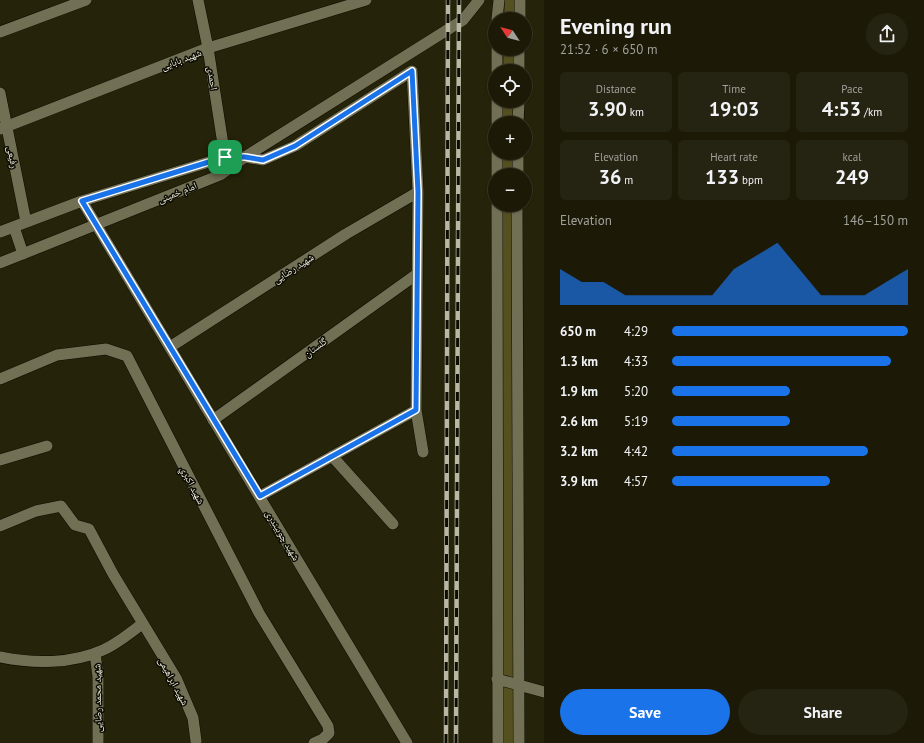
<!DOCTYPE html>
<html lang="en">
<head>
<meta charset="utf-8">
<style>
  body { margin:0; font-family:"PT Sans","Noto Naskh Arabic",sans-serif; background:#252311; color:#f1f3f6; height:100vh; display:flex; flex-direction:column; font-size:15px; white-space:nowrap }
  * { box-sizing:border-box; margin:0 }
  p { font-size:13px; color:#a0a19b }
  .icon { flex:none; width:22px; height:22px; fill:none; stroke:currentColor; stroke-width:2; stroke-linecap:round; stroke-linejoin:round }
  .map { position:relative; flex:1; overflow:hidden }
  .side { display:flex; flex-direction:column; background:#1c1a07; width:380px }
  .side>* { flex:none }
  .needle { width:26px; rotate:306deg }
  .tools { position:absolute; left:488px; top:12px; display:grid; gap:8px }
  .tools a { display:grid; place-items:center; width:44px; height:44px; border-radius:50%; background:#1c1a07; box-shadow:0 1px 3px #0004,0 0 0 1px #3a3828; font-size:20px }
  .pin { position:absolute; display:grid; place-items:center; width:34px; height:34px; color:#fff; margin:-17px; border-radius:8px; box-shadow:0 2px 6px #0006 }
  .round { display:grid; place-items:center; flex:none; width:42px; height:42px; border-radius:21px; background:#252311 }
  .headline { display:flex; align-items:center; justify-content:space-between; height:68px; padding:0 16px }
  h1 { font-size:22px; font-weight:700; line-height:30px }
  .figures { display:grid; grid-template-columns:repeat(3,1fr); gap:6px; height:68px; padding:4px 16px }
  .figures div { display:grid; align-content:center; border-radius:6px; background:#252311; text-align:center }
  .figures b { font-size:20px; font-weight:700 }
  .figures small { font-size:11px; font-weight:400 }
  .figures p { font-size:11px }
  .chart { height:112px; padding:8px 16px }
  .chart p { display:flex; justify-content:space-between }
  .chart svg { width:100%; height:72px; margin-top:4px; fill:#1a73e8; opacity:.7 }
  .cta { display:flex; gap:8px; margin-top:auto; padding:8px 16px }
  .cta a { flex:1; height:46px; border-radius:24px; background:#1a73e8; color:#fff; font-size:16px; font-weight:700; line-height:46px; text-align:center }
  .cta a+a { background:#252311; color:#f1f3f6 }
  ul { padding:0 16px; list-style:none; font-size:13px }
  li { display:grid; grid-template-columns:64px 48px 1fr; align-items:center; height:30px }
  li i { height:10px; border-radius:5px; background:#1a73e8 }
  main { display:flex; flex:1; min-height:0 }
  .map>svg:first-child { display:block }
</style>
</head>
<body>
<main>
<div class="map">
<svg width="544" height="743" viewBox="0 0 544 743">
  <rect width="100%" height="100%" fill="#252309"/>
  <g fill="none" stroke-linecap="round" stroke-linejoin="round">
    <path stroke="#555020" stroke-width="13" d="M511 19V0
      M510 71V49
      M509 123V101
      M508 175 509 153
      M508 205 506 335 509 743"/>
    <g stroke="#0f0c00" stroke-width="12">
      <path id="minor" d="M198 0 208 48 225 157
        M497 19 499 0
        M520 19V0
        M0 32 86 0
        M497 49V71
        M519 71V49
        M497 101V123
        M518 123 519 101
        M0 129 208 48 366 0
        M497 153V175
        M245 157 263 160 295 146 412 71 418 192 416 410 423 452
        M518 175V153
        M497 205 498 743
        M517 205 519 743
        M170 347 346 234 418 192
        M0 379 57 355 106 349 127 356 259 613 328 726 329 733 323 739 314 743
        M213 420 417 274
        M332 456 393 524
        M0 460 47 446
        M260 496 416 410
        M0 526 36 511 61 506 75 525 89 529 113 574 176 678 193 718 196 741
        M95 653 98 677V743
        M0 657C33 664 72 664 103 650 117 644 130 633 142 624
        M497 679 544 692"/>
    </g>
    <g stroke="#0f0c00" stroke-width="12">
      <path id="tertiary" d="M0 93 26 222
        M82 201 407 743
        M14 227 23 254
        M0 232 82 201 225 157H245
        M0 263 220 175 245 157 463 20 479 0"/>
    </g>
    <use href="#minor" stroke="#716f54" stroke-width="11"/>
    <use href="#tertiary" stroke="#716f54" stroke-width="11"/>
    <g stroke="#b9b8a5" stroke-width="4.5">
      <path id="rail" d="M446 743 448 0
        M456 743 459 0"/>
    </g>
    <use href="#rail" stroke="#0d0c03" stroke-width="3" stroke-dasharray="9" stroke-linecap="butt"/>
  </g>
  <g fill="none" stroke-linecap="round" stroke-linejoin="round">
    <g stroke="#fff" stroke-width="8">
      <path id="route" d="M412 71 418 192 416 410 260 496 82 201 225 157H245L263 160 295 146Z"/>
    </g>
    <use href="#route" stroke="#1a73e8" stroke-width="5"/>
  </g>
  <g text-anchor="middle" stroke-width="3" stroke-linejoin="round" paint-order="stroke">
    <g font-size="10" fill="#edecdc" stroke="#0d0c03">
      <text transform="translate(181 59) rotate(-21)" y="4">شهید بابایی</text>
      <text transform="translate(213 78) rotate(81)" y="4">احمدی</text>
      <text transform="translate(13 157) rotate(79)" y="4">رفیعی</text>
      <text transform="translate(177 192) rotate(-22)" y="4">امام خمینی</text>
      <text transform="translate(293 268) rotate(-33)" y="4">شهید رضایی</text>
      <text transform="translate(315 347) rotate(-36)" y="4">گلستان</text>
      <text transform="translate(193 485) rotate(63)" y="4">شهيد اکبري</text>
      <text transform="translate(283 535) rotate(59)" y="4">شهید چوبیندری</text>
      <text transform="translate(174 681) rotate(62)" y="4">شهید ابراهیمی</text>
      <text transform="translate(97 698) rotate(-91)" y="4">شهید محمد رضایی</text>
    </g>
  </g>
</svg>
<div class="tools">
<a><svg class="needle" viewBox="-14 -14 28 28"><path d="M0-13l5 13h-10z" fill="#e53935"/><path d="M0 13l5-13h-10z" fill="#a0a19b"/></svg></a>
<a><svg class="icon" aria-label="locate" viewBox="0 0 24 24"><circle cx="12" cy="12" r="6"/><path d="M12 2v4M12 18v4M2 12h4M18 12h4"/></svg></a>
<a>+</a>
<a>−</a>
</div>
<div class="pin" style="left:225px;top:157px;background:#1e9e55"><svg class="icon" aria-label="arrive" viewBox="0 0 24 24"><path d="M6 21V4h12l-3 4 3 4H6"/></svg></div>
</div>
<section class="side">
<div class="headline"><div><h1>Evening run</h1><p>21:52 · 6 × 650 m</p></div><a class="round"><svg class="icon" aria-label="share" viewBox="0 0 24 24"><path d="M12 15V3M7 8l5-5 5 5M5 13v7h14v-7"/></svg></a></div>
<div class="figures">
<div><p>Distance</p><b>3.90<small> km</small></b></div>
<div><p>Time</p><b>19:03</b></div>
<div><p>Pace</p><b>4:53<small> /km</small></b></div>
</div>
<div class="figures">
<div><p>Elevation</p><b>36<small> m</small></b></div>
<div><p>Heart rate</p><b>133<small> bpm</small></b></div>
<div><p>kcal</p><b>249</b></div>
</div>
<div class="chart"><p><span>Elevation</span>146–150 m</p>
<svg viewBox="0 0 160 44" preserveAspectRatio="none"><path d="M0 44V22L10 30L20 30L30 38L40 38L50 38L60 38L70 38L80 22L90 14L100 6L110 22L120 38L130 38L140 38L150 30L160 22V44z"/></svg>
</div>
<ul>
<li><b>650 m</b>4:29<i style="width:100%"></i></li>
<li><b>1.3 km</b>4:33<i style="width:93%"></i></li>
<li><b>1.9 km</b>5:20<i style="width:50%"></i></li>
<li><b>2.6 km</b>5:19<i style="width:50%"></i></li>
<li><b>3.2 km</b>4:42<i style="width:83%"></i></li>
<li><b>3.9 km</b>4:57<i style="width:67%"></i></li>
</ul>
<div class="cta"><a>Save</a><a>Share</a></div>
</section>
</main>
</body>
</html>
